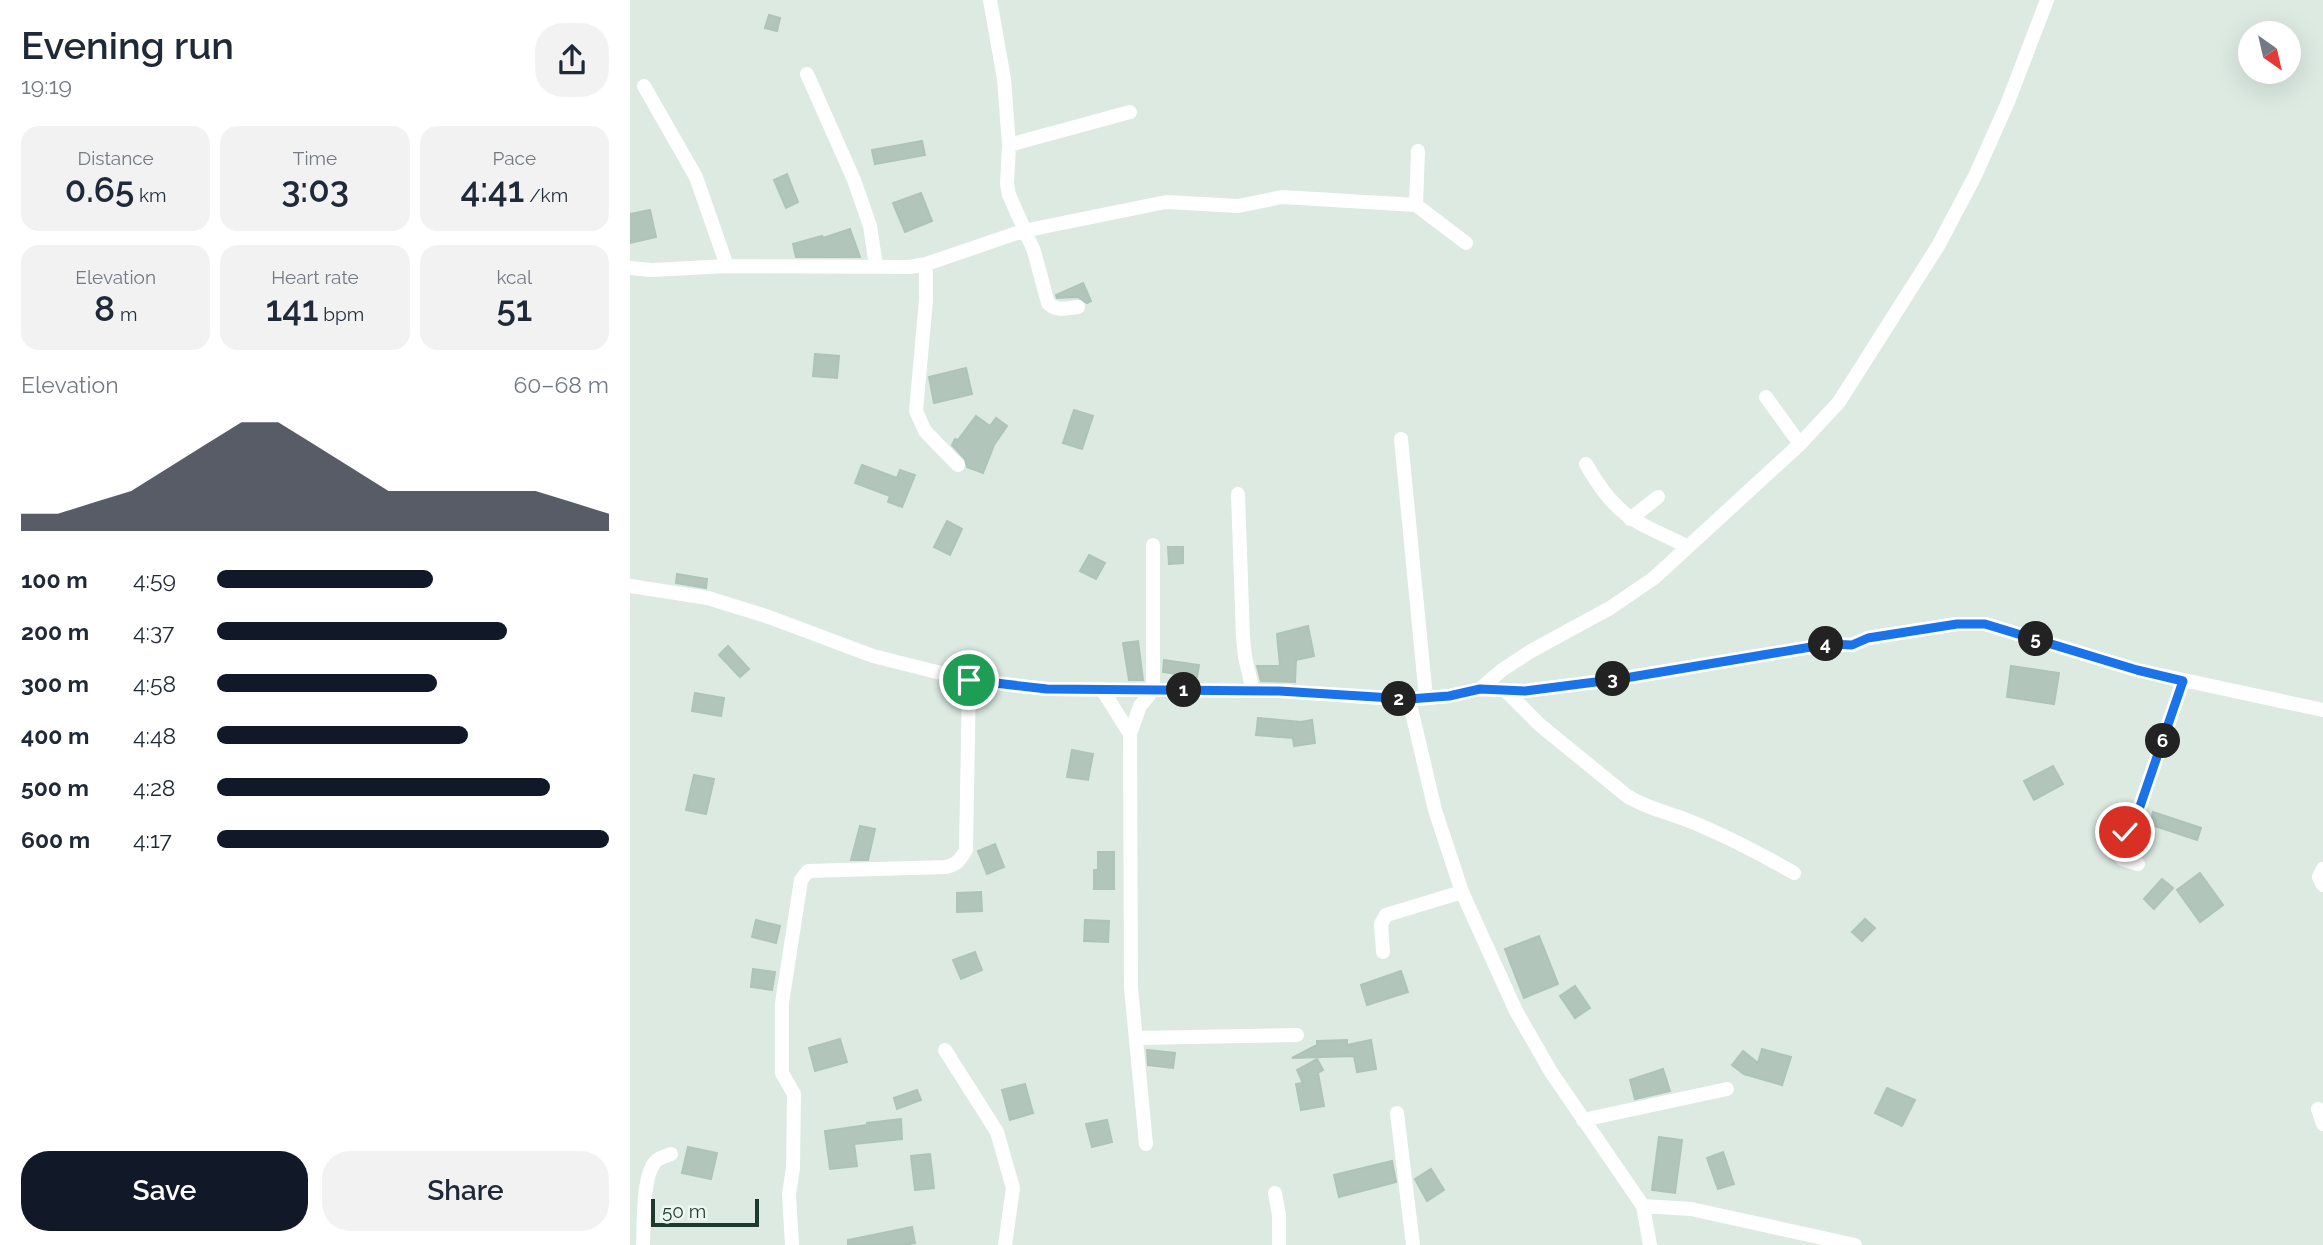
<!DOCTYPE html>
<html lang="en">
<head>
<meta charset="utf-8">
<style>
  body { margin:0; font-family:Raleway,sans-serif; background:#f2f2f3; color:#1f2937; height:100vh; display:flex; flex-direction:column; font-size:26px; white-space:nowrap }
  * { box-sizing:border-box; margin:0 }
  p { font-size:23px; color:#747a83 }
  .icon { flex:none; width:38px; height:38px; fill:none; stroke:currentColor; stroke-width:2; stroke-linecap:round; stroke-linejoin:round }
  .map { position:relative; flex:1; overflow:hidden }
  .drawer { display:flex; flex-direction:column; background:#fff; width:630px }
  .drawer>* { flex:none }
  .needle { width:46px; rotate:146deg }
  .buttons { position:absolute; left:1608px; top:21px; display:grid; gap:14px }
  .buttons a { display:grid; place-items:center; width:63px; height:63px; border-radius:50%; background:#fff; box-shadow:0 7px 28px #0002; font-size:35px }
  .scale { position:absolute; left:21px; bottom:18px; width:108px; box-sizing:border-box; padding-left:7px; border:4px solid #1d3a2f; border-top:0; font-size:19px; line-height:24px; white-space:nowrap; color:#1d3a2f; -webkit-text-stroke:5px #edf7f0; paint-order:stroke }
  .pin { position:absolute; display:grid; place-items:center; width:60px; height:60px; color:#fff; margin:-30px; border:4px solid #fff; border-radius:50%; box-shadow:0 2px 7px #0007 }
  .km { position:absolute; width:35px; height:35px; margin:-18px; border-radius:50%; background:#222; color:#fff; font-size:19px; line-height:35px; text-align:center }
  .round { display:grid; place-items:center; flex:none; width:74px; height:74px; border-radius:28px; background:#f2f2f3 }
  .head { display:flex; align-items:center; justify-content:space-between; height:119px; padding:0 21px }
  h1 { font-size:38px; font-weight:600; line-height:52px }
  .figures { display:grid; grid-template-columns:repeat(3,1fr); gap:10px; height:119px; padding:7px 21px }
  .figures div { display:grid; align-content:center; border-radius:18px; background:#f2f2f3; text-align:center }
  .figures b { font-size:35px; font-weight:600 }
  .figures small { font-size:19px; font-weight:400 }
  .figures p { font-size:19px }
  .chart { height:196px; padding:14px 21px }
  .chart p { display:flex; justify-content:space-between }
  .chart svg { width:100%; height:126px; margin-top:7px; fill:#111827; opacity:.7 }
  .primary-button { display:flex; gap:14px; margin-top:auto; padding:14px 21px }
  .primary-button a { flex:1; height:80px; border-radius:28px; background:#111827; color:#fff; font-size:28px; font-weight:600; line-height:80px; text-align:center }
  .primary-button a+a { background:#f2f2f3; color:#1f2937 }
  ul { padding:0 21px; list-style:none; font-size:23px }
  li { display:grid; grid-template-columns:112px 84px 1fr; align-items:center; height:52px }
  li i { height:18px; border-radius:9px; background:#111827 }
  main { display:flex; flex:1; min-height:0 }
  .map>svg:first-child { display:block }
</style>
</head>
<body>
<main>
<section class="drawer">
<div class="head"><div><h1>Evening run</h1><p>19:19</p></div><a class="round"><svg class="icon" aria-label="share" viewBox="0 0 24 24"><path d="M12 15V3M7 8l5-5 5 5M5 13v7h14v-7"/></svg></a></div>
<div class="figures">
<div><p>Distance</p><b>0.65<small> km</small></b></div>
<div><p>Time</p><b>3:03</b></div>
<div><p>Pace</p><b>4:41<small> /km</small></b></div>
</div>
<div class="figures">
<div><p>Elevation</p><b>8<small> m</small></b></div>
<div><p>Heart rate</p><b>141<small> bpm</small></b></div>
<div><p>kcal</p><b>51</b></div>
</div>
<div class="chart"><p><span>Elevation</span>60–68 m</p>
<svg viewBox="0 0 160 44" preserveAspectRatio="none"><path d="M0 44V38L10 38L20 34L30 30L40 22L50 14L60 6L70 6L80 14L90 22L100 30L110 30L120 30L130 30L140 30L150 34L160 38V44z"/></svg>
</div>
<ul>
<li><b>100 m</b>4:59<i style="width:55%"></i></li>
<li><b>200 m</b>4:37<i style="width:74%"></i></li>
<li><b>300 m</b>4:58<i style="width:56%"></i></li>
<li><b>400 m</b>4:48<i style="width:64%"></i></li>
<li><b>500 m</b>4:28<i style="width:85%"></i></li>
<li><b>600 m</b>4:17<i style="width:100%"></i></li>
</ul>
<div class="primary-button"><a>Save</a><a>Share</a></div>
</section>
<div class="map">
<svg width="1693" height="1245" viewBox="0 0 1693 1245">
  <rect width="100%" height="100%" fill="#dceae2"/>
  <path fill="#b1c5bb" stroke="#aec4b8" stroke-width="2" d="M139 15 150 18 147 31 135 28Z
    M292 141 295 155 245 164 242 150Z
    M157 174 168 202 156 208 144 180Z
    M291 193 302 221 275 232 263 203Z
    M20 210 26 237 0 243V214Z
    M220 229 230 257H166L163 244 192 236 193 238Z
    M453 283 461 301 457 303 448 297 427 298 426 295Z
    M185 354 209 356 207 378 183 376Z
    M336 368 342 394 304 403 299 377Z
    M444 410 463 416 452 449 433 443Z
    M346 416 360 426 366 418 377 426 364 445 353 473 337 467 335 459 322 445 325 439 328 440Z
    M232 465 267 478 270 470 285 475 272 507 258 502 260 496 225 483Z
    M317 521 332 529 320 555 304 547Z
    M538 547H553V563L539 564Z
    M459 555 475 563 466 579 450 571Z
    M47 574 77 579 76 588 46 583Z
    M678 626 684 656 666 660 665 682 631 681 627 666H650L647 634Z
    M508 641 513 680H499L493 643Z
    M98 646 119 669 110 677 89 655Z
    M534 660 569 665 567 677 533 672Z
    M1381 666 1429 673 1424 704 1377 697Z
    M65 693 94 698 91 716 62 711Z
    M628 718 671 722 682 720 685 743 664 746 663 738 626 735Z
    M442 750 463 754 458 780 437 777Z
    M1423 766 1433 784 1404 800 1394 781Z
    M64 775 84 779 76 814 56 810Z
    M1523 812 1571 828 1567 840 1519 824Z
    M230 826 245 829 238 860H221Z
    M365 844 374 867 357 874 348 851Z
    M468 852H484V889H464V870H468Z
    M1570 873 1593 905 1570 922 1547 890Z
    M1532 879 1543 888 1524 909 1514 899Z
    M351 892 352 911 327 912V893Z
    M1235 919 1245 928 1232 941 1222 932Z
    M126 920 150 926 146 943 122 937Z
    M455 920 479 921 478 942 454 941Z
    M909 936 928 984 894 998 875 949Z
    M345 952 352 970 331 979 323 960Z
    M123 969 145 972 142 990 121 987Z
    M771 971 778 992 737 1005 731 985Z
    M945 986 960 1008 945 1018 930 996Z
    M210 1039 217 1062 185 1071 179 1048Z
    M717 1040V1045L741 1040 746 1069 727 1072 724 1056 662 1058 687 1045V1041Z
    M1132 1049 1161 1057 1152 1085 1114 1074 1102 1065 1113 1051 1128 1063Z
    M517 1050 545 1053 543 1068 518 1065Z
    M687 1059 693 1070 688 1073 694 1106 671 1110 666 1084 673 1083 667 1070Z
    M1033 1069 1040 1091 1005 1099 1000 1080Z
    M395 1084 403 1113 380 1120 372 1090Z
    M1257 1088 1285 1100 1272 1126 1245 1113Z
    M287 1090 291 1100 267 1109 264 1098Z
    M271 1119 272 1139 224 1144 227 1166 200 1169 195 1131 237 1125V1123Z
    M477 1120 482 1142 462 1147 456 1124Z
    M1029 1137 1052 1140 1045 1193 1022 1190Z
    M58 1147 87 1153 81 1179 52 1173Z
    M1093 1152 1104 1184 1088 1189 1077 1158Z
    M300 1154 304 1188 285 1190 281 1156Z
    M762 1161 766 1182 709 1197 704 1175Z
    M801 1169 814 1190 797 1201 785 1179Z
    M282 1227 285 1243 274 1245H218V1240Z"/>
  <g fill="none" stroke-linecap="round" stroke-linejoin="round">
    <path stroke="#fff" stroke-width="14" d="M360 0 374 79 379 145 377 184 379 195 404 251 418 303C426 312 437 308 448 307
      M177 74 224 180 240 226 246 266
      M14 86 66 177 97 266
      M379 145 500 112
      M786 205 788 151
      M296 264V300L286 411 295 431 328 465
      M0 268 22 270 97 266 280 267 296 264 393 231 536 202 608 206 652 197 786 205 836 243
      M1136 397 1170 444
      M771 439 796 698
      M956 464C986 517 1004 521 1057 546
      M608 494 613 637 615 657 623 691
      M1000 519 1028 497
      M0 586 78 598 139 617 243 656 339 680 417 689 649 691 779 700 819 696 850 689 872 670 901 651 980 608 1024 578 1170 444 1209 402 1308 246 1345 176 1378 102 1417 0
      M472 689 500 734
      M850 689 895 691 989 679 1199 644 1222 645 1238 638 1327 624H1355L1507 670 1693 710
      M877 692 910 725 997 796C1016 808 1036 812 1057 820 1095 835 1129 853 1164 873
      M779 700 805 810 832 892 886 1011 921 1072 1013 1206 1020 1245
      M1508 864 1492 859C1486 844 1497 829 1506 818L1553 681
      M1693 869 1689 877 1693 885
      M753 952 751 924 756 915 832 892
      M506 1038 667 1035
      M315 1050 367 1132 383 1188 375 1245
      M1688 1109 1693 1124
      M767 1113 783 1245
      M953 1120 1097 1089
      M516 1144 501 988 500 734 510 706 523 690V545
      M645 1193 649 1215V1245
      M1013 1206 1061 1209 1225 1245
      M13 1245C14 1225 12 1175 26 1161 29 1158 36 1156 41 1154
      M162 1245 159 1194 163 1168 164 1094 152 1073V1003L171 880 178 871 315 867C327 865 330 860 336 850L339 680"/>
  </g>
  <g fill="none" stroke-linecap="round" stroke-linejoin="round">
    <g stroke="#fff" stroke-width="14">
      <path id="route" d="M339 680 417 689 649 691 779 699 819 696 850 689 895 691 989 679 1199 644 1222 645 1238 638 1327 624H1355L1507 670 1553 681 1506 818 1495 832"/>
    </g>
    <use href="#route" stroke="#1a73e8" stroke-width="9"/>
  </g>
</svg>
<div class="buttons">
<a><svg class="needle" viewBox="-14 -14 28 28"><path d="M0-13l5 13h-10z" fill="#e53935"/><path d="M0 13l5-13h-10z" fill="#747a83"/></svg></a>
</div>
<div class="scale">50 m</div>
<div class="pin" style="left:339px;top:680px;background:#1e9e55"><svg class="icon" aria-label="arrive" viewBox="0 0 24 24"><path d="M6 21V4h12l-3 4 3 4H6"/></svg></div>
<div class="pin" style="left:1495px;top:832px;background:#d93025"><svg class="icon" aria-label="check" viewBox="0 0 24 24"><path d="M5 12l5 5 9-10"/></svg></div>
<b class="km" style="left:554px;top:690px">1</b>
<b class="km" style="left:769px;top:699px">2</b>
<b class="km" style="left:983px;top:679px">3</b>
<b class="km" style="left:1196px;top:644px">4</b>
<b class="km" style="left:1406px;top:639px">5</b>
<b class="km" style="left:1533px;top:741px">6</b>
</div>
</main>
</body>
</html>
